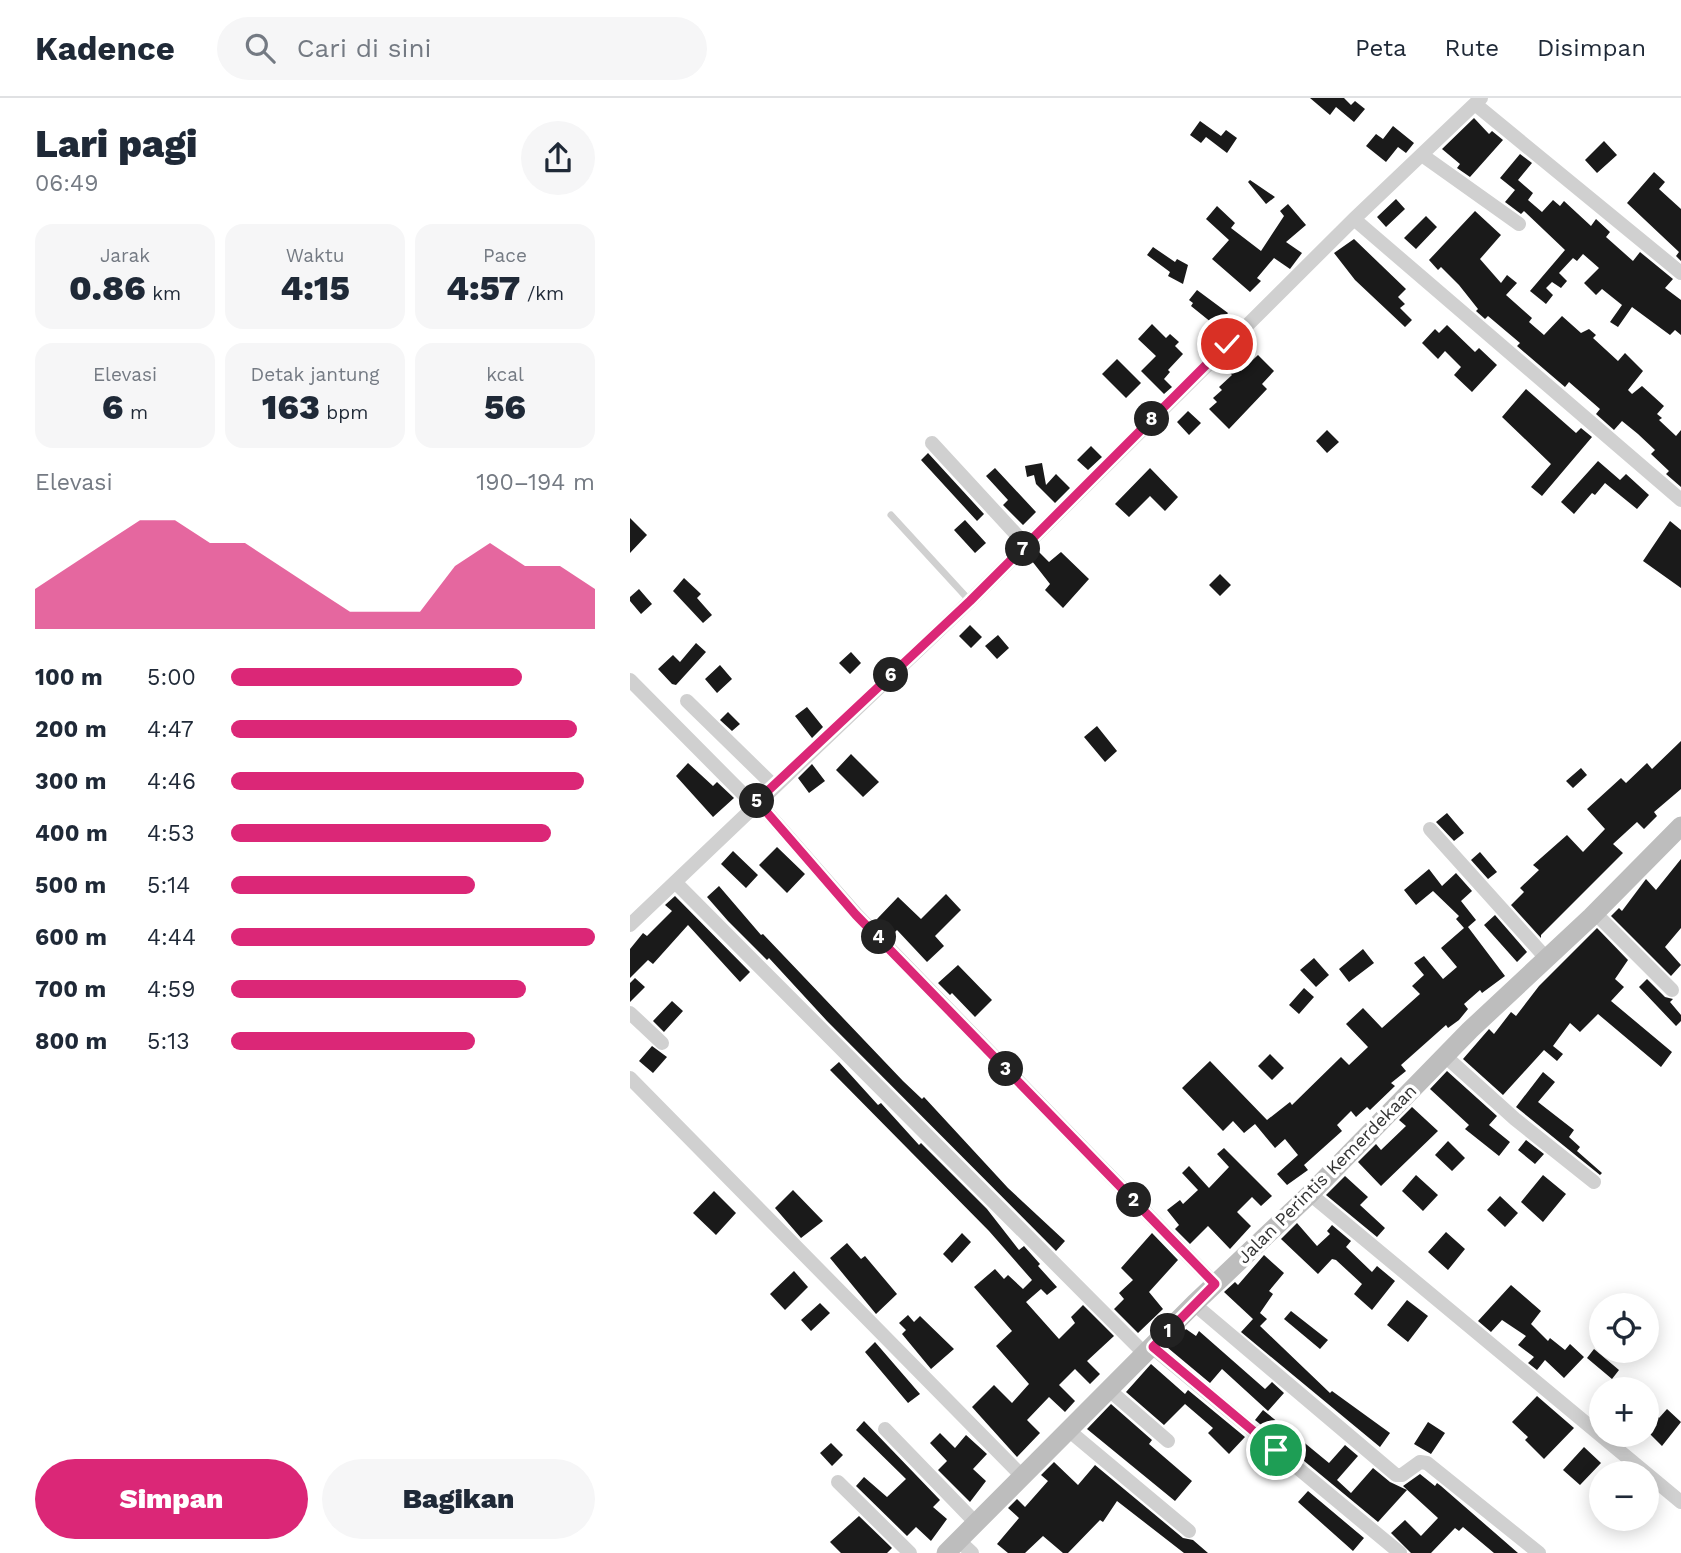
<!DOCTYPE html>
<html lang="id">
<head>
<meta charset="utf-8">
<style>
  body { margin:0; font-family:"Work Sans",sans-serif; background:#f6f6f7; color:#1f2937; height:100vh; display:flex; flex-direction:column; font-size:26px; white-space:nowrap }
  * { box-sizing:border-box; margin:0 }
  p { font-size:23px; color:#747a83 }
  .icon { flex:none; width:38px; height:38px; fill:none; stroke:currentColor; stroke-width:2; stroke-linecap:round; stroke-linejoin:round }
  .map { position:relative; flex:1; overflow:hidden }
  .panel { display:flex; flex-direction:column; background:#fff; width:630px }
  .panel>* { flex:none }
  .buttons { position:absolute; left:959px; top:1195px; display:grid; gap:14px }
  .buttons a { display:grid; place-items:center; width:70px; height:70px; border-radius:50%; background:#fff; box-shadow:0 4px 18px #0003; font-size:35px }
  .pin { position:absolute; display:grid; place-items:center; width:60px; height:60px; color:#fff; margin:-30px; border:4px solid #fff; border-radius:50%; box-shadow:0 2px 7px #0007 }
  .km { position:absolute; width:35px; height:35px; margin:-18px; border-radius:50%; background:#222; color:#fff; font-size:19px; line-height:35px; text-align:center }
  .round { display:grid; place-items:center; flex:none; width:74px; height:74px; border-radius:37px; background:#f6f6f7 }
  .head { display:flex; align-items:center; justify-content:space-between; height:119px; padding:0 35px }
  h1 { font-size:38px; font-weight:800; line-height:52px }
  .metrics { display:grid; grid-template-columns:repeat(3,1fr); gap:10px; height:119px; padding:7px 35px }
  .metrics div { display:grid; align-content:center; border-radius:18px; background:#f6f6f7; text-align:center }
  .metrics b { font-size:35px; font-weight:800 }
  .metrics small { font-size:19px; font-weight:400 }
  .metrics p { font-size:19px }
  .chart { height:196px; padding:14px 35px }
  .chart p { display:flex; justify-content:space-between }
  .chart svg { width:100%; height:126px; margin-top:7px; fill:#db2777; opacity:.7 }
  .button { display:flex; gap:14px; margin-top:auto; padding:14px 35px }
  .button a { flex:1; height:80px; border-radius:42px; background:#db2777; color:#fff; font-size:28px; font-weight:800; line-height:80px; text-align:center }
  .button a+a { background:#f6f6f7; color:#1f2937 }
  ul { padding:0 35px; list-style:none; font-size:23px }
  li { display:grid; grid-template-columns:112px 84px 1fr; align-items:center; height:52px }
  li i { height:18px; border-radius:9px; background:#db2777 }
  header { display:flex; align-items:center; gap:42px; box-sizing:border-box; height:98px; padding:0 35px; background:#fff; border-bottom:2px solid #e0e1e3 }
  header strong { font-size:33px }
  nav { display:flex; gap:38px; margin-inline-start:auto; font-size:24px }
  .search { width:490px; height:63px; background:#f6f6f7; display:flex; align-items:center; gap:18px; box-sizing:border-box; padding:0 24px; border-radius:38px; color:#747a83; font-size:26px }
  main { display:flex; flex:1; min-height:0 }
  .map>svg:first-child { display:block }
</style>
</head>
<body>
<header>
<strong>Kadence</strong>
<div class="search"><svg class="icon" aria-label="search" viewBox="0 0 24 24"><circle cx="10" cy="10" r="6"/><path d="M15 15l6 6"/></svg>Cari di sini</div>
<nav><a>Peta</a><a>Rute</a><a>Disimpan</a></nav>
</header>
<main>
<section class="panel">
<div class="head"><div><h1>Lari pagi</h1><p>06:49</p></div><a class="round"><svg class="icon" aria-label="share" viewBox="0 0 24 24"><path d="M12 15V3M7 8l5-5 5 5M5 13v7h14v-7"/></svg></a></div>
<div class="metrics">
<div><p>Jarak</p><b>0.86<small> km</small></b></div>
<div><p>Waktu</p><b>4:15</b></div>
<div><p>Pace</p><b>4:57<small> /km</small></b></div>
</div>
<div class="metrics">
<div><p>Elevasi</p><b>6<small> m</small></b></div>
<div><p>Detak jantung</p><b>163<small> bpm</small></b></div>
<div><p>kcal</p><b>56</b></div>
</div>
<div class="chart"><p><span>Elevasi</span>190–194 m</p>
<svg viewBox="0 0 160 44" preserveAspectRatio="none"><path d="M0 44V30L10 22L20 14L30 6L40 6L50 14L60 14L70 22L80 30L90 38L100 38L110 38L120 22L130 14L140 22L150 22L160 30V44z"/></svg>
</div>
<ul>
<li><b>100 m</b>5:00<i style="width:80%"></i></li>
<li><b>200 m</b>4:47<i style="width:95%"></i></li>
<li><b>300 m</b>4:46<i style="width:97%"></i></li>
<li><b>400 m</b>4:53<i style="width:88%"></i></li>
<li><b>500 m</b>5:14<i style="width:67%"></i></li>
<li><b>600 m</b>4:44<i style="width:100%"></i></li>
<li><b>700 m</b>4:59<i style="width:81%"></i></li>
<li><b>800 m</b>5:13<i style="width:67%"></i></li>
</ul>
<div class="button"><a>Simpan</a><a>Bagikan</a></div>
</section>
<div class="map">
<svg width="1051" height="1455" viewBox="0 0 1051 1455">
  <rect width="100%" height="100%" fill="#fff"/>
  <path fill="#1a1a1a" d="M680 0H714L721 7 725 3 735 11 724 24 706 9 700 17Z
    M844 20 859 36 862 33 873 42 840 79 827 70 830 66 812 51Z
    M570 23 591 38 596 32 607 40 597 55 576 39 571 45 560 37Z
    M763 28 784 45 776 55 768 49 756 64 736 48 746 36 753 41Z
    M974 43 987 57 967 75 955 62Z
    M890 56 902 65 888 82 903 95 898 102 912 114 923 102 930 108 934 103 961 128 966 121 980 134 976 139 1003 163 1010 154 1043 181 1035 190 1051 202V237L1045 232 1040 237 1002 209 988 229 980 224 992 207 972 191 966 197 954 185 969 170 953 156 947 163 943 160 929 175 937 183 931 190 922 184 916 190 923 197 916 206 900 193 935 152 894 113 891 116 875 104 885 92 870 80Z
    M1024 74 1035 84 1029 91 1051 111V163L1046 158 1049 154 997 105Z
    M620 82 645 99 636 106 618 84Z
    M766 101 775 111 756 129 747 119Z
    M658 106 676 127 656 144 672 155 660 171 644 160 627 180 631 183 620 194 582 161 599 142 576 121 587 108 605 125 601 130 631 153 654 118 650 113Z
    M845 113 871 137 850 161 871 185 877 177 887 185 876 197 902 220 899 224 914 237 932 218 951 235 959 231 966 237 963 240 988 263 995 255 1013 273 998 292 1002 296 1012 288 1034 308 1027 316 1032 320 1029 322 1046 338 1051 332V389L1036 376 1039 373 1021 356 1025 352 1008 336 992 323 984 332 966 316 970 311 939 284 935 289 887 248 890 245 858 218 855 221 846 213 848 211 829 187 811 169 808 172 799 162Z
    M796 118 807 129 786 151 774 140Z
    M724 141 776 191 768 199 775 206 770 210 782 222 775 229 725 182 704 155Z
    M523 149 545 164 547 161 558 167 553 186 538 178 540 174 517 157Z
    M567 192 598 215 587 229 561 208 563 205 559 202Z
    M522 226 536 240 540 236 549 244 545 248 553 256 538 272 540 274 534 281 542 289 534 296 511 273 526 258 508 241Z
    M817 227 845 254 849 250 867 267 842 294 824 277 831 269 815 253 808 261 792 245 805 231 809 235Z
    M628 257 644 273 632 286 637 291 599 331 579 311 587 304 583 300 592 292 589 289 602 277 592 266 598 260 611 273Z
    M487 261 511 285 496 300 472 276Z
    M896 291 946 335 951 330 962 339 912 398 901 389 921 366 872 319Z
    M558 313 571 325 559 337 547 324Z
    M697 332 709 344 697 355 686 343Z
    M461 348 472 359 458 372 447 362Z
    M298 355 354 416 347 423 291 362Z
    M968 363 990 382 996 376 1019 397 1007 411 975 385 965 397 962 395 944 416 931 404Z
    M412 365 416 387 426 376 440 390 425 405 406 386 404 377 397 379 395 368Z
    M365 370 406 414 393 427 373 407 378 402 356 378Z
    M520 370 548 399 535 413 520 398 499 419 485 406Z
    M0 420 17 437 0 455Z
    M335 422 356 445 345 455 324 432Z
    M1040 423 1051 432V490L1013 463Z
    M406 451 419 464 431 454 459 481 433 510 415 492 420 486 398 458Z
    M590 476 601 487 590 498 579 487Z
    M54 480 71 496 67 500 82 517 73 525 43 493Z
    M9 491 22 506 11 516 0 503V499Z
    M340 527 352 539 341 550 329 538Z
    M368 537 379 550 367 561 355 548Z
    M66 545 76 554 46 587 42 586 28 571 43 557 50 564Z
    M221 554 231 565 220 576 209 565Z
    M90 567 102 581 87 595 75 581Z
    M177 609 193 629 182 640 165 618Z
    M98 614 110 626 102 633 90 622Z
    M467 628 487 653 475 664 454 639Z
    M1051 643V691L1024 714 1027 718 1014 731 1007 724 983 746 993 755 911 837V840L881 807 894 794 890 790 909 772 903 767 937 737 953 754 975 731 957 711 991 680 996 685 1017 665 1022 671Z
    M221 656 249 684 233 699 206 672Z
    M58 665 83 688 87 684 104 700 83 719 46 678Z
    M182 666 195 683 179 695 168 680Z
    M951 670 957 677 943 690 936 683Z
    M817 715 834 735 824 743 806 724Z
    M147 749 175 776 157 795 129 767Z
    M103 753 128 777 116 790 91 766Z
    M850 754 867 774 858 781 841 762Z
    M1051 761V830L1035 849 1051 867 1041 878 981 818 989 810 992 813 1016 781 1026 792Z
    M799 771 812 788 826 775 842 793 831 803 846 822 838 829 875 878 852 895 850 892 834 906 838 911 829 922 818 930 816 927 771 967 776 973 761 985 765 988 740 1012 737 1009 726 1019 721 1013 707 1027 712 1033 674 1067 678 1072 657 1087 647 1076 668 1057 655 1041 645 1050 625 1026 614 1035 603 1023 593 1033 552 990 580 963 637 1022 660 1004 662 1007 711 959 719 967 738 949 716 926 733 910 752 930 790 896 782 888 794 877 784 865 794 858 813 881 827 869 811 850 834 830 826 821 829 818 803 793 786 807 774 792Z
    M89 788 131 837 133 836 273 983 292 1001 294 999 378 1090 435 1143 426 1153 197 923 139 860 137 862 98 823 77 799Z
    M316 796 331 812 305 838 314 848 297 864 267 832 263 836 247 821 268 799 291 821Z
    M45 798 120 874 110 884 58 827 23 866 18 862 0 880V851L13 835 17 838 42 813 35 807Z
    M865 817 897 854 887 864 854 827Z
    M967 830 998 862 985 881 994 889 981 903 1042 954 1031 969 968 916 950 934 940 925 923 948 933 956 927 963 914 952 873 997 833 961 859 931 864 936 881 914 886 918 909 888Z
    M733 851 744 865 719 884 709 871Z
    M684 860 699 877 686 889 670 872Z
    M328 867 362 902 345 919 322 895 320 897 308 885Z
    M5 880 15 889 0 904V885Z
    M1017 881 1035 899 1043 901 1040 904 1051 917V923L1046 928 1009 889Z
    M674 890 684 899 669 916 659 907Z
    M42 903 53 913 34 934 23 923Z
    M22 948 37 959 23 975 9 963Z
    M640 956 654 970 642 982 628 968Z
    M209 964 248 1007 251 1005 289 1047 291 1045 357 1111 389 1152 394 1148 410 1166 408 1168 427 1189 417 1197 411 1191 396 1204 429 1241 445 1225 441 1219 453 1207 484 1238 457 1263 470 1276 460 1286 445 1271 429 1287 445 1303 435 1314 419 1299 397 1322 410 1335 387 1359 342 1309 364 1287 382 1305 399 1286 366 1248 382 1233 344 1189 365 1171 374 1181 378 1177 393 1191 402 1182 359 1133 200 972Z
    M817 973 867 1018 859 1027 880 1044 869 1058 835 1031 839 1027 800 991Z
    M913 974 925 984 908 1004 944 1032 939 1039 950 1049 947 1053 972 1075 970 1077 886 1009Z
    M782 1009 808 1033 751 1088 728 1064 746 1046 751 1052 776 1028 769 1022Z
    M896 1042 914 1056 905 1066 888 1052Z
    M818 1043 835 1060 822 1073 805 1057Z
    M594 1050 642 1098 631 1108 622 1099 607 1114 621 1128 600 1151 578 1128 560 1146 545 1131 549 1127 537 1112 550 1102 553 1106 568 1092 552 1075 559 1068 579 1090 599 1069 587 1056Z
    M786 1077 808 1097 793 1113 772 1093Z
    M913 1077 936 1096 913 1124 891 1104Z
    M715 1078 738 1099 730 1107 755 1130 747 1139 696 1097Z
    M163 1092 193 1123 171 1140 145 1110Z
    M84 1093 106 1115 86 1137 63 1115Z
    M870 1098 888 1115 875 1129 857 1112Z
    M667 1125 687 1148 700 1136 697 1133 702 1127 721 1143 716 1149 742 1174 747 1168 765 1183 742 1212 724 1196 732 1186 706 1162 702 1161 688 1176 651 1141Z
    M816 1134 835 1151 818 1172 798 1154Z
    M332 1135 341 1144 322 1165 313 1156Z
    M522 1135 548 1162 519 1194 533 1211 508 1235 484 1211 494 1201 489 1195 503 1182 491 1170Z
    M217 1145 231 1161 235 1158 267 1196 246 1216 200 1160Z
    M634 1157 654 1175 639 1193 643 1196 630 1215 637 1221 630 1228 700 1295 702 1293 760 1335 750 1349 611 1234 623 1221 594 1194 605 1184 608 1187Z
    M164 1173 178 1189 155 1212 140 1196Z
    M881 1187 911 1213 901 1226 918 1243 920 1240 935 1252 940 1246 954 1259 934 1280 915 1262 907 1272 898 1265 904 1259 888 1247 896 1238 872 1222 861 1234 848 1223Z
    M777 1202 798 1218 778 1244 757 1227Z
    M190 1205 200 1215 181 1233 171 1222Z
    M661 1213 698 1242 690 1251 654 1221Z
    M278 1217 284 1224 290 1218 324 1251 301 1271 272 1236 276 1232 269 1225Z
    M556 1231 566 1238 569 1233 635 1291 642 1284 654 1295 638 1313 592 1271 580 1285 538 1250Z
    M245 1244 290 1296 278 1305 235 1254Z
    M964 1251 989 1272 982 1281 957 1260Z
    M521 1266 555 1296 558 1292 615 1339 599 1356 578 1335 583 1330 555 1306 534 1327 496 1294Z
    M907 1298 944 1330 914 1361 895 1342 898 1339 882 1324Z
    M481 1306 522 1342 519 1346 562 1383 545 1403 457 1331Z
    M1017 1308 1029 1320 1037 1311 1051 1324 1032 1348 1017 1333Z
    M633 1312 649 1325 641 1335 625 1322Z
    M234 1323 310 1402 303 1409 317 1421 301 1443 286 1429 277 1438 226 1388 234 1379 257 1399 276 1381 226 1332Z
    M798 1324 815 1335 801 1356 784 1346Z
    M310 1335 325 1350 336 1337 357 1356 343 1371 356 1383 340 1404 308 1372 317 1363 300 1345Z
    M665 1337 699 1365 715 1347 728 1358 707 1382 721 1395 743 1370 760 1384 777 1392 748 1424 656 1348Z
    M201 1345 213 1357 202 1368 190 1355Z
    M954 1349 971 1365 950 1387 933 1372Z
    M424 1364 448 1387 465 1367 553 1440 563 1442 578 1455H554L487 1403 473 1424 470 1422 438 1455H433L413 1438 395 1455H378L367 1446 389 1420 378 1410 387 1401 395 1409 418 1383 411 1377Z
    M790 1376 805 1388 807 1385 811 1388 888 1455H864L833 1429 829 1433 825 1430 801 1455H781L761 1435 775 1422 791 1438 808 1420 773 1388Z
    M678 1393 734 1440 723 1453 668 1404Z
    M229 1418 262 1450 257 1455H211L200 1444Z"/>
  <g fill="none" stroke-linecap="round" stroke-linejoin="round">
    <path stroke="#d0d0d0" stroke-width="7" d="M261 417 340 503"/>
    <path stroke="#d0d0d0" stroke-width="14" d="M845 6 1051 175
      M792 57 889 126
      M724 121 1051 402
      M302 345 396 447
      M0 582 124 707
      M57 603 143 687
      M127 703 227 817 585 1186
      M800 731 916 860
      M46 785 515 1256
      M965 815 1042 892
      M0 827 340 503 724 121 851 0
      M0 915 32 945
      M815 958 885 1021 964 1084
      M0 980 391 1377
      M680 1096 1051 1404
      M564 1206 766 1377H772L790 1364 797 1365 909 1455
      M522 1249 770 1455
      M478 1291 538 1343
      M255 1331 345 1424
      M437 1331 559 1433
      M208 1384 280 1455
      M328 1442 342 1455"/>
    <path stroke="#bdbdbd" stroke-width="19" d="M316 1455 564 1206 680 1096 840 932 961 819 1051 728"/>
  </g>
  <g fill="none" stroke-linecap="round" stroke-linejoin="round">
    <g stroke="#fff" stroke-width="14">
      <path id="route" d="M597 246 340 503 127 703 226 817 585 1186 523 1249 646 1352"/>
    </g>
    <use href="#route" stroke="#db2777" stroke-width="9"/>
  </g>
  <g text-anchor="middle" stroke-width="7" stroke-linejoin="round" paint-order="stroke">
    <g font-size="18" fill="#333" stroke="#fff">
      <text transform="translate(697 1076) rotate(-45)" y="6">Jalan Perintis Kemerdekaan</text>
    </g>
  </g>
</svg>
<div class="buttons">
<a><svg class="icon" aria-label="locate" viewBox="0 0 24 24"><circle cx="12" cy="12" r="6"/><path d="M12 2v4M12 18v4M2 12h4M18 12h4"/></svg></a>
<a>+</a>
<a>−</a>
</div>
<div class="pin" style="left:646px;top:1352px;background:#1e9e55"><svg class="icon" aria-label="arrive" viewBox="0 0 24 24"><path d="M6 21V4h12l-3 4 3 4H6"/></svg></div>
<div class="pin" style="left:597px;top:246px;background:#d93025"><svg class="icon" aria-label="check" viewBox="0 0 24 24"><path d="M5 12l5 5 9-10"/></svg></div>
<b class="km" style="left:538px;top:1233px">1</b>
<b class="km" style="left:504px;top:1102px">2</b>
<b class="km" style="left:376px;top:971px">3</b>
<b class="km" style="left:249px;top:839px">4</b>
<b class="km" style="left:127px;top:703px">5</b>
<b class="km" style="left:261px;top:577px">6</b>
<b class="km" style="left:393px;top:451px">7</b>
<b class="km" style="left:522px;top:321px">8</b>
</div>
</main>
</body>
</html>
